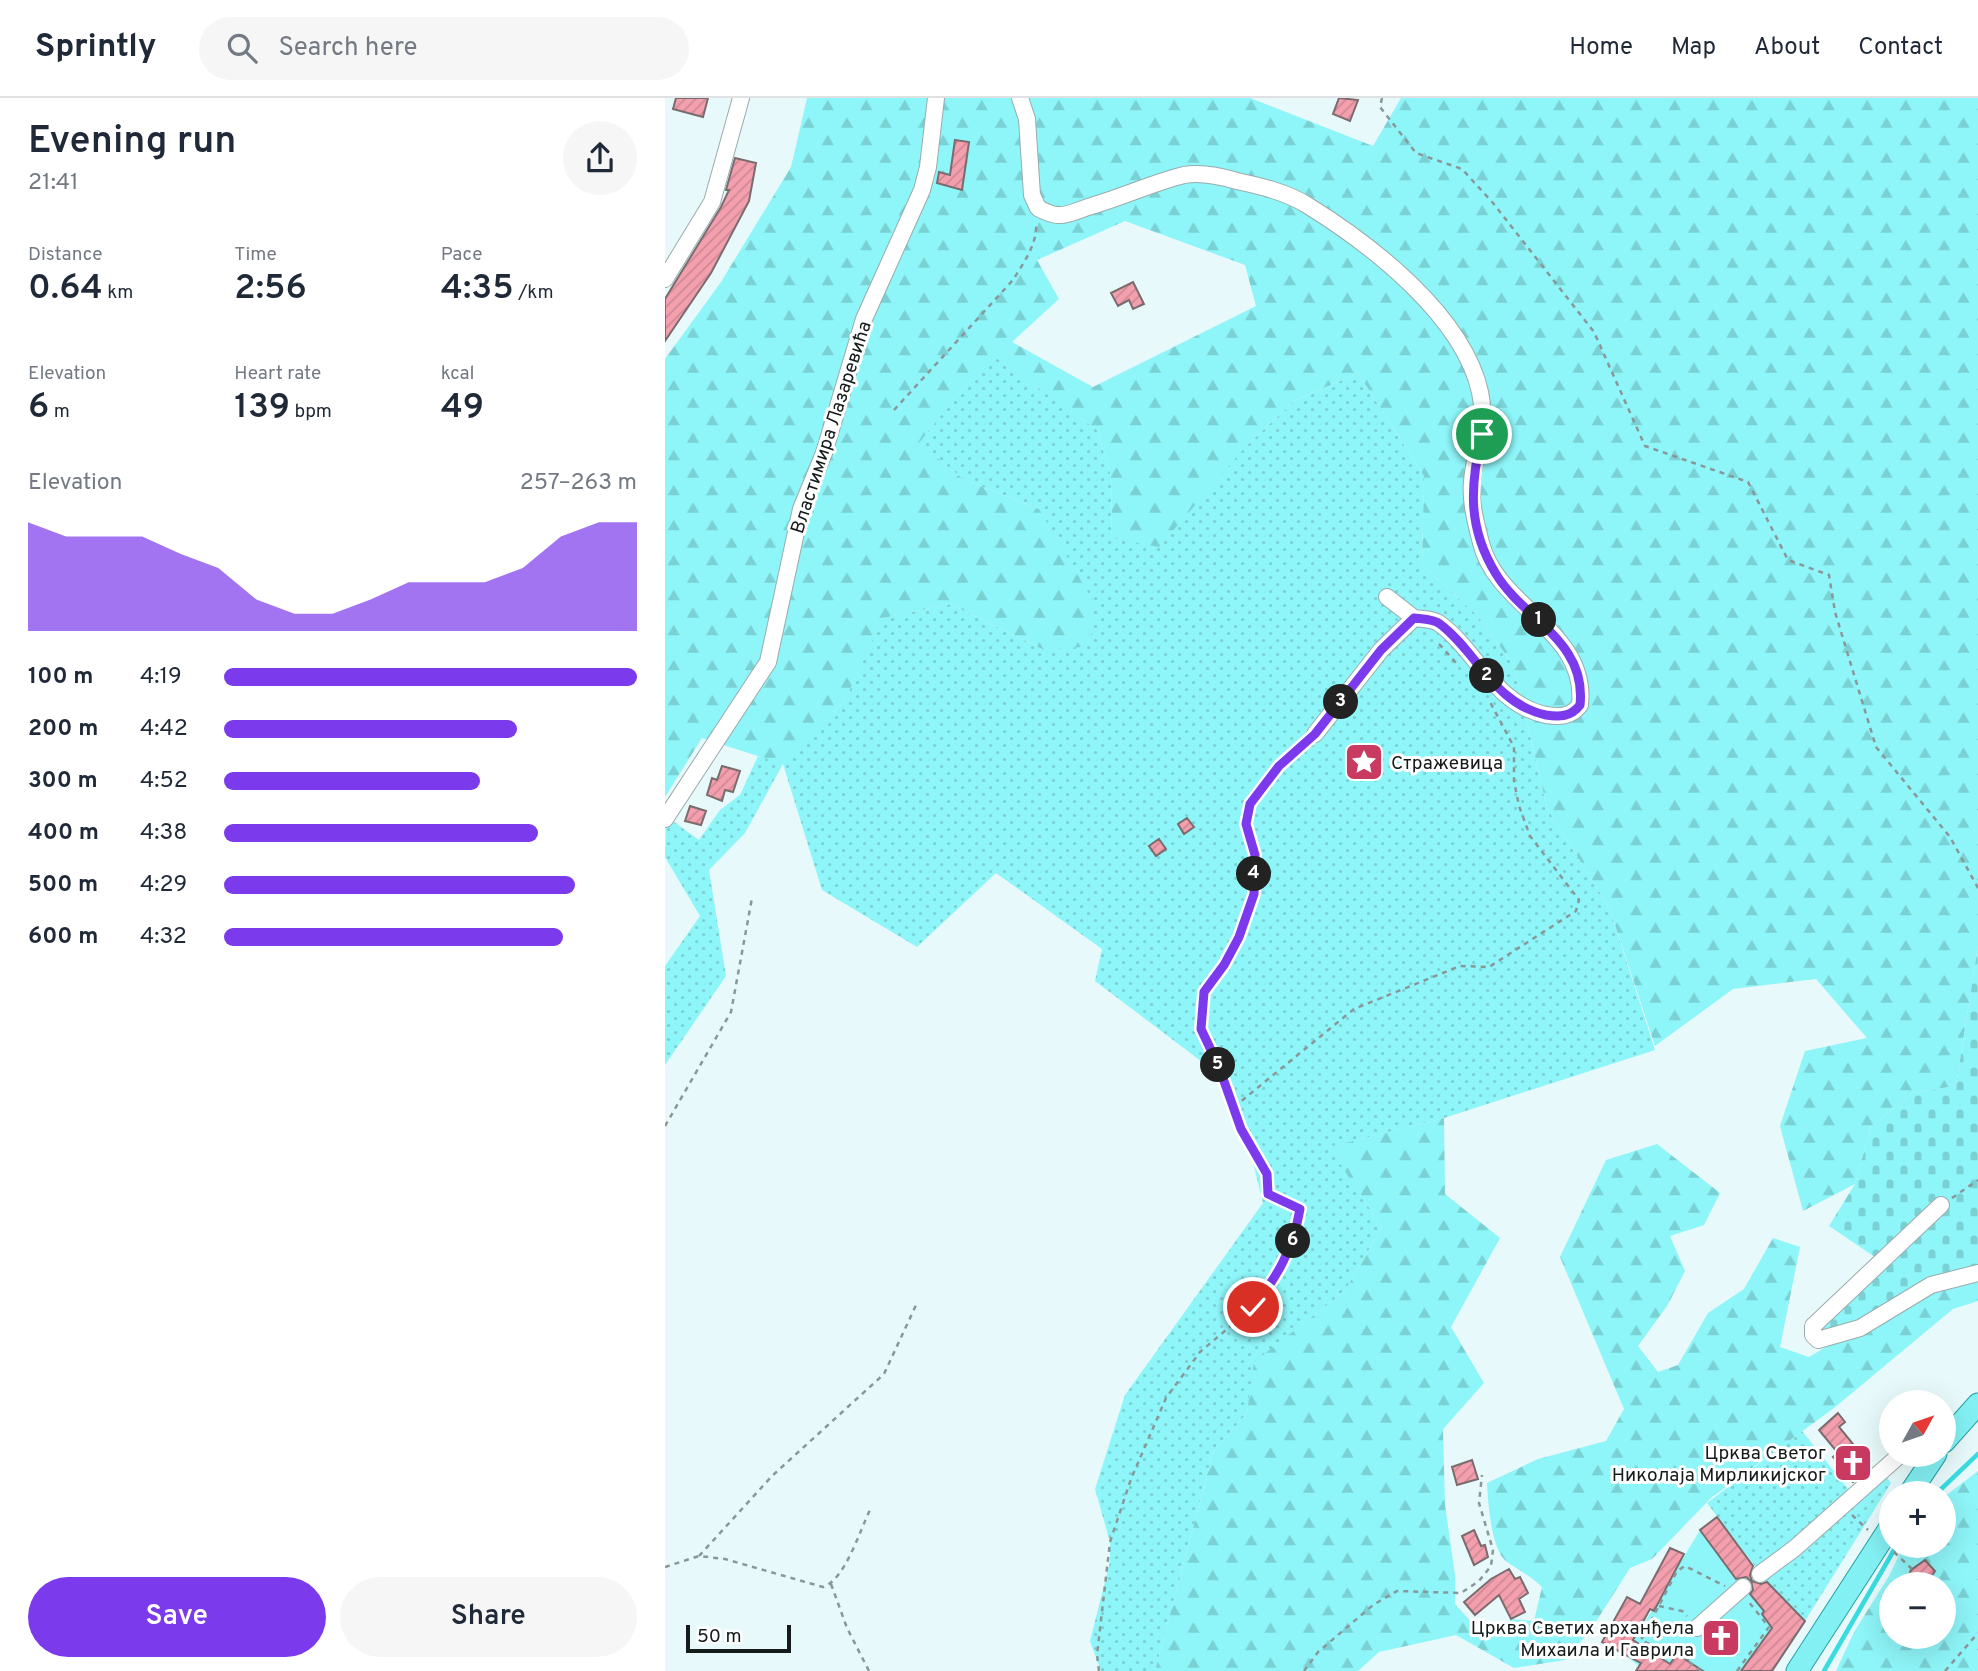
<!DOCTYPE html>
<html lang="en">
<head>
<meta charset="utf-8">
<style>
  body { margin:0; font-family:Overpass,sans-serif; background:#f6f6f7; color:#1f2937; height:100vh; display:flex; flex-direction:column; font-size:26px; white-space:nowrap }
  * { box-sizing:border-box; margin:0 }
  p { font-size:23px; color:#747a83 }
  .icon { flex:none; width:38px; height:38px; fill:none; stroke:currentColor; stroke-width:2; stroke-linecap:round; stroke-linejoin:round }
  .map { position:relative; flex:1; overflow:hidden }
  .details { display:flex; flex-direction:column; background:#fff; width:665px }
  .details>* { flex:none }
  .needle { width:46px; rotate:50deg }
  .fabs { position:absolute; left:1214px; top:1292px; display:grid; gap:14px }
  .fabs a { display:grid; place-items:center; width:77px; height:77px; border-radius:50%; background:#fff; box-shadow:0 7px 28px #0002; font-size:35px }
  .scale { position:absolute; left:21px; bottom:18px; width:105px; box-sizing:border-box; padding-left:7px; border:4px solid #151b1b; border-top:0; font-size:19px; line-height:24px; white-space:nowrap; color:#151b1b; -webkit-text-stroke:5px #fff; paint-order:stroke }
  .pin { position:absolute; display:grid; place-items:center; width:60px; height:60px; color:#fff; margin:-30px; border:4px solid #fff; border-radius:50%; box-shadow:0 2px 7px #0007 }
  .km { position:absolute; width:35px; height:35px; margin:-18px; border-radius:50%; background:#222; color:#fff; font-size:19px; line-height:35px; text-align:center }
  .round { display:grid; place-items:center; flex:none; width:74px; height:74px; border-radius:37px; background:#f6f6f7 }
  .overview { display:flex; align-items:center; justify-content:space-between; height:119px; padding:0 28px }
  h1 { font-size:38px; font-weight:600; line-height:52px }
  .metrics { display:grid; grid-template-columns:repeat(3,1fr); gap:10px; height:119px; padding:7px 28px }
  .metrics div { display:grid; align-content:center }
  .metrics b { font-size:35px; font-weight:600 }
  .metrics small { font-size:19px; font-weight:400 }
  .metrics p { font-size:19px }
  .chart { height:196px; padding:14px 28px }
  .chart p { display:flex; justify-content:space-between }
  .chart svg { width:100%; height:126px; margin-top:7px; fill:#7c3aed; opacity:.7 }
  .cta { display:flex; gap:14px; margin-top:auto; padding:14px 28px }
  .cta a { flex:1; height:80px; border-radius:42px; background:#7c3aed; color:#fff; font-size:28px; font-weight:600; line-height:80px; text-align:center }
  .cta a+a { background:#f6f6f7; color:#1f2937 }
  ul { padding:0 28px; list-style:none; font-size:23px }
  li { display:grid; grid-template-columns:112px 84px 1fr; align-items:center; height:52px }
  li i { height:18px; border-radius:9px; background:#7c3aed }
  header { display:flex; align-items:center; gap:42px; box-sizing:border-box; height:98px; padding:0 35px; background:#fff; border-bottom:2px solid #e0e1e3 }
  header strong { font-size:33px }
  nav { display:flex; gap:38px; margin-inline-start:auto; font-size:24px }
  .search { width:490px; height:63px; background:#f6f6f7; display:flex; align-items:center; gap:18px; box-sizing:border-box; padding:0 24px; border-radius:38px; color:#747a83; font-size:26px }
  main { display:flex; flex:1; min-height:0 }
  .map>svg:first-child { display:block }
</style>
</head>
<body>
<header>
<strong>Sprintly</strong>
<div class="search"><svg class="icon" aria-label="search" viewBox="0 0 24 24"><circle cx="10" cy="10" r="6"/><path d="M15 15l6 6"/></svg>Search here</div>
<nav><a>Home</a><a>Map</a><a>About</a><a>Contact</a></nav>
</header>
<main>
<section class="details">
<div class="overview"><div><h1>Evening run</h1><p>21:41</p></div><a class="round"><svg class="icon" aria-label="share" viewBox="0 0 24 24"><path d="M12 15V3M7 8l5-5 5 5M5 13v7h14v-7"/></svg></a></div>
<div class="metrics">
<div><p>Distance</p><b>0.64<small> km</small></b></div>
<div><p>Time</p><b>2:56</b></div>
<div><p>Pace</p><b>4:35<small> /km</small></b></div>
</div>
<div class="metrics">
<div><p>Elevation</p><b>6<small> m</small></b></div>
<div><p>Heart rate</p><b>139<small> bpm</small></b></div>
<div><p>kcal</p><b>49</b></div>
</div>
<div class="chart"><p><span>Elevation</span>257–263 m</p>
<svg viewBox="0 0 160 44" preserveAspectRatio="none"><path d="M0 44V6L10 11L20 11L30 11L40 17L50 22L60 33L70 38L80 38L90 33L100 27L110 27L120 27L130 22L140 11L150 6L160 6V44z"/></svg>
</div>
<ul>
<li><b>100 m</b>4:19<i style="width:100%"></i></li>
<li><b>200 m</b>4:42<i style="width:71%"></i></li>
<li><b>300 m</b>4:52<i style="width:62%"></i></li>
<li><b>400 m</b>4:38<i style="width:76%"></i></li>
<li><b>500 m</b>4:29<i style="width:85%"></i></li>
<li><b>600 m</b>4:32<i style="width:82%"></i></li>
</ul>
<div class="cta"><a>Save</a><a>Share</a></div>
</section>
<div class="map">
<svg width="1313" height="1573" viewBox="0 0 1313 1573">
  <defs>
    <pattern id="grass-dots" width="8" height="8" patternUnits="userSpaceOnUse" patternTransform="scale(1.75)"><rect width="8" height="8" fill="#8ef5f8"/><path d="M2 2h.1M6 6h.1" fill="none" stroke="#7ad1d4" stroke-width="1.8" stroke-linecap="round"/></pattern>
    <pattern id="forest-firs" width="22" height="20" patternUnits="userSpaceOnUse" patternTransform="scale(1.75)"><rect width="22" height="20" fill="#8ef5f8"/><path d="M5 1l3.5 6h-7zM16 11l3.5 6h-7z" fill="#7ad1d4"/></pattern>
    <pattern id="cemetery-stones" width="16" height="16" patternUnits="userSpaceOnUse" patternTransform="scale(1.75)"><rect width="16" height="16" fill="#8ef5f8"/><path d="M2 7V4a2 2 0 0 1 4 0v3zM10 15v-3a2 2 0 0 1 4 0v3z" fill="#7ad1d4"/></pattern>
    <pattern id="building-hatch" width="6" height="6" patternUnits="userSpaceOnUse" patternTransform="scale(1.75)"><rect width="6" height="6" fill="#f49fae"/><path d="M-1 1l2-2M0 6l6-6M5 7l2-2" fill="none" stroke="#d08895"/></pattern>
  </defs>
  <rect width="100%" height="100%" fill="#e7f9fa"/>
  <path fill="url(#grass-dots)" d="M331 259 432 332 446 378 447 440 582 347 629 303 693 275 759 378 757 467 813 518 849 568 882 710 944 809 990 952 779 1020 665 1049 717 1129 680 1193 590 1264 582 1315 548 1354 490 1573H436L425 1543 445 1464V1444L430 1391 460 1297 598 1105 569 988 430 883 437 851 331 775 252 849 157 792 118 666 80 735 44 772 61 878 0 967V868L35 818 0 759 1 718 34 742 55 712 75 697 93 658 118 665 179 604 217 520 285 506 379 552 374 411 298 381 253 345 298 290Z
    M1137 1333 1187 1396 1217 1372 1226 1385 1140 1523 1105 1488 1042 1405Z"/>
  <path fill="url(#forest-firs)" fill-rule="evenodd" d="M142 0H585L708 48 736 0H1313V848L1291 988 1247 995 1206 1029 1190 1086 1138 1113 1115 1028 1140 953 1202 940 1151 881 1068 891 990 948 944 809 882 710 849 568 813 518 757 467 759 378 693 275 629 303 582 347 494 449 447 440 446 378 432 332 331 260 298 290 254 345 298 381 374 411 428 503 427 548 379 552 285 506 218 520 179 604 118 666 37 640 0 699V261L56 184 126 69ZM460 123 580 167 591 208 428 289 347 244 394 201 372 162Z
    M779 1020 780 1096 835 1140 786 1229 819 1285 778 1331 780 1407 790 1477V1506L810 1528 838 1535 846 1521 869 1523 877 1489C866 1478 853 1472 841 1463 826 1451 823 1404 822 1385L873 1361 941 1343 959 1311 895 1159 941 1062 992 1046 1055 1095 1039 1127 1005 1138 1020 1173 1002 1208 973 1248 993 1274 1013 1267 1043 1215 1079 1191 1108 1140 1135 1149 1115 1249 1144 1259C1194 1230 1256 1186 1313 1176V1203L1288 1211 1169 1310 1046 1400 987 1461 965 1470 927 1530 900 1562 849 1570 791 1537 714 1554 693 1573H490L548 1354 582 1315 589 1264 680 1193 717 1129 664 1049Z
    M1313 1373V1573H1171L1189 1534 1224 1478 1234 1486H1227V1538H1279V1486H1235L1264 1455 1259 1447H1279V1399Z"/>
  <path fill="url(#cemetery-stones)" d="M1313 848V1168L1184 1230 1160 1236 1155 1227 1210 1159 1164 1128 1190 1086 1206 1029 1247 995 1291 988Z"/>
  <path fill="#8ef5f8" d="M1035 1432 1099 1513 1097 1516 1107 1530 1076 1573H1028L1031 1568 1012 1556 1005 1566 974 1568 960 1557Z
    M1239 1447H1259L1265 1455 1234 1486 1224 1478Z"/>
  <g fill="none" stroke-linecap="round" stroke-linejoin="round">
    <path stroke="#39dce1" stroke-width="4.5" d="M1272 1395 1313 1356
      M1159 1573 1232 1447"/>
  </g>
  <path fill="url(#building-hatch)" stroke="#7a6c6e" stroke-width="2" d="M11 0H43L38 19 8 11Z
    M674 0 693 2 685 23 668 16Z
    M290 42 304 44 297 92 272 85 274 74 285 77Z
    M70 60 91 65 84 103 46 175 0 243V201L56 109 64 92H61Z
    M468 184 479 206 468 211 464 202 453 208 446 195Z
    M57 668 75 673 68 694 60 692 57 703 42 697 47 680 52 682Z
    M25 708 41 713 36 727 20 723Z
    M522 720 529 729 519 736 513 726Z
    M494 741 501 751 491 758 484 748Z
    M1173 1315 1180 1324 1174 1329 1206 1368 1188 1384 1168 1359 1173 1355 1154 1332Z
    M807 1362 813 1381 792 1387 787 1369Z
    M1052 1419 1088 1468 1085 1477 1087 1483 1096 1486 1102 1484 1140 1523 1107 1573H1076L1107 1530 1097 1516 1099 1513 1085 1496 1088 1492 1086 1483 1081 1479 1071 1481 1035 1432Z
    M809 1432 816 1448 820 1447 823 1459 809 1467 797 1438Z
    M1005 1450 1019 1456 989 1513 985 1511 968 1542 1005 1566 1012 1556 1038 1573H971L976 1565 937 1544 962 1499 975 1506Z
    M1260 1462 1270 1473 1261 1486H1240L1246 1472Z
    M844 1471 850 1481 855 1479 863 1495 854 1501 860 1514 846 1521 834 1497 810 1517 799 1504 826 1481Z
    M1053 1525 1070 1540 1072 1556 1063 1558 1046 1551 1040 1537Z"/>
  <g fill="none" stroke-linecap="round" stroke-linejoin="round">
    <g stroke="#9babac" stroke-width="18">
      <path id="minor" d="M355 0 362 21 367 97 373 110C379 113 386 117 393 117 402 118 414 112 423 109 455 100 487 85 519 77 536 74 555 78 572 83 595 88 621 94 642 107 705 146 798 217 815 294 822 325 810 352 807 383 805 404 811 425 816 445 832 510 923 532 915 607 906 619 895 619 881 617 829 606 813 554 775 526 769 521 757 521 749 520L716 552 650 636
        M0 181 47 104 76 0
        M722 499 749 520
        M0 721 103 564 136 411 159 355 199 221 257 92 263 69 271 0
        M1276 1107 1148 1228V1237L1153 1242 1195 1230 1266 1187 1313 1175
        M1095 1476 1130 1450 1236 1356
        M1032 1530 1078 1489"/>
    </g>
    <g stroke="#27a0a4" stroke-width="23">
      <path id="major" d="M1279 1344 1313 1306
        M1245 1395 1271 1356
        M1132 1573 1227 1426"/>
    </g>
    <path stroke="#8a9798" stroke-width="2.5" stroke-dasharray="5 5" stroke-linecap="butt" d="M717 0 715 9 751 55 797 71 828 105 929 234 980 348 1083 384 1123 462 1164 477 1170 514 1211 649 1285 739 1313 790
      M229 312 348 182C359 164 373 145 371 124
      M774 546 793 567
      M569 1009 689 911 795 868 824 869 911 813 914 802 865 738 854 708 849 683V649L825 604
      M0 1028 66 914 87 800
      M1287 1100 1313 1082
      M1187 1417 1203 1432
      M1229 1454 1247 1471
      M34 1458 107 1378 219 1276 252 1205
      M0 1469 34 1458 60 1461 158 1489C180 1482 195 1432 205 1412
      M166 1486 182 1530 204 1573
      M994 1508 1017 1513 1022 1518
      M1023 1562 1028 1545
      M434 1573 432 1557 445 1444 466 1381 501 1300 535 1254 588 1209 611 1181 624 1156 635 1111 603 1096C602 1068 589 1058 577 1033 568 1012 563 989 554 968 548 955 538 943 536 929 531 900 545 889 559 867 572 847 582 822 588 798 597 767 576 736 584 709 592 684 621 662 640 645
      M639 1573 653 1554 708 1507 732 1493 796 1495 814 1483 826 1468 828 1452 814 1405 817 1377
      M1036 1573 1013 1556 1007 1557 976 1542 1012 1473 1020 1468 1060 1488
      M1072 1573 1104 1529 1083 1503
      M1280 1573 1313 1535"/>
    <use href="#minor" stroke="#fff" stroke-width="16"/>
    <use href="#major" stroke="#83f1f4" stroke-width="21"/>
  </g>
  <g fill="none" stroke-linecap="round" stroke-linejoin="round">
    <g stroke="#fff" stroke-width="14">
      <path id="route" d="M588 1209C613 1178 628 1151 635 1111L603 1096 602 1076 576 1031 554 969 536 931 539 894 559 867 574 839 589 796 590 757 581 726 585 706 614 668 650 636 716 552 749 520C757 521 769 521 775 526 812 554 829 606 881 617 894 619 906 619 915 607 922 543 859 522 831 476 802 429 805 387 817 336"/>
    </g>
    <use href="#route" stroke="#7c3aed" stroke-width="9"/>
  </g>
  <defs>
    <g id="sight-square" transform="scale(2.0125)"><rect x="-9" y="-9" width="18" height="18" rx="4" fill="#c93a61" stroke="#fff"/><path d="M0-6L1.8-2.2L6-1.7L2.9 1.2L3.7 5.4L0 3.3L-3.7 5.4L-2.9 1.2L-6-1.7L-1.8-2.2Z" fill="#fff"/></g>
    <g id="church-square" transform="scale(2.0125)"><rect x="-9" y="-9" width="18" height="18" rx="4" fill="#c93a61" stroke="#fff"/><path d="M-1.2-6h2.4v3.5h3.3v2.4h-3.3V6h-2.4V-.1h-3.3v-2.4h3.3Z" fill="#fff"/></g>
  </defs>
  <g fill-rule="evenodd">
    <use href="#sight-square" x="699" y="664"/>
    <use href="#church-square" x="1188" y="1365"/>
    <use href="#church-square" x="1056" y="1540"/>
  </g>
  <g text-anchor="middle" stroke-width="6" stroke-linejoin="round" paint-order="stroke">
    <g font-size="19" fill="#151b1b" stroke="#fff">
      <text transform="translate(165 329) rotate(-72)" y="7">Властимира Лазаревића</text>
    </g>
    <g font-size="19" fill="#151b1b" stroke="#fff" text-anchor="end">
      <text x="726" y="671" text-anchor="start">Стражевица</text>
      <text x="1161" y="1361">Црква Светог<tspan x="1161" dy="22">Николаја Мирликијског</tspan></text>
      <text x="1029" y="1536">Црква Светих арханђела<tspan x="1029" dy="22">Михаила и Гаврила</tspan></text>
    </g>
  </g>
</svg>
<div class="fabs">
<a><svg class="needle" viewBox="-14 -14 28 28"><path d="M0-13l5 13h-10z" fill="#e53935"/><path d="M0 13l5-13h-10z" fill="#747a83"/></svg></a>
<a>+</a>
<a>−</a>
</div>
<div class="scale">50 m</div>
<div class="pin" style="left:817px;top:336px;background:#1e9e55"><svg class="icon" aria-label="arrive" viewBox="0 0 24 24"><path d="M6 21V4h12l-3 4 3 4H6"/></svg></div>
<div class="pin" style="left:588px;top:1209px;background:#d93025"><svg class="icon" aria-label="check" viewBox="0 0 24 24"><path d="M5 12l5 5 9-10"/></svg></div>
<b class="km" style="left:874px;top:522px">1</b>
<b class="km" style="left:822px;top:578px">2</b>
<b class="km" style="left:676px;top:604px">3</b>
<b class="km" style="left:589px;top:776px">4</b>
<b class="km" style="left:553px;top:967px">5</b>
<b class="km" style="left:628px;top:1143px">6</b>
</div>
</main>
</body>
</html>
